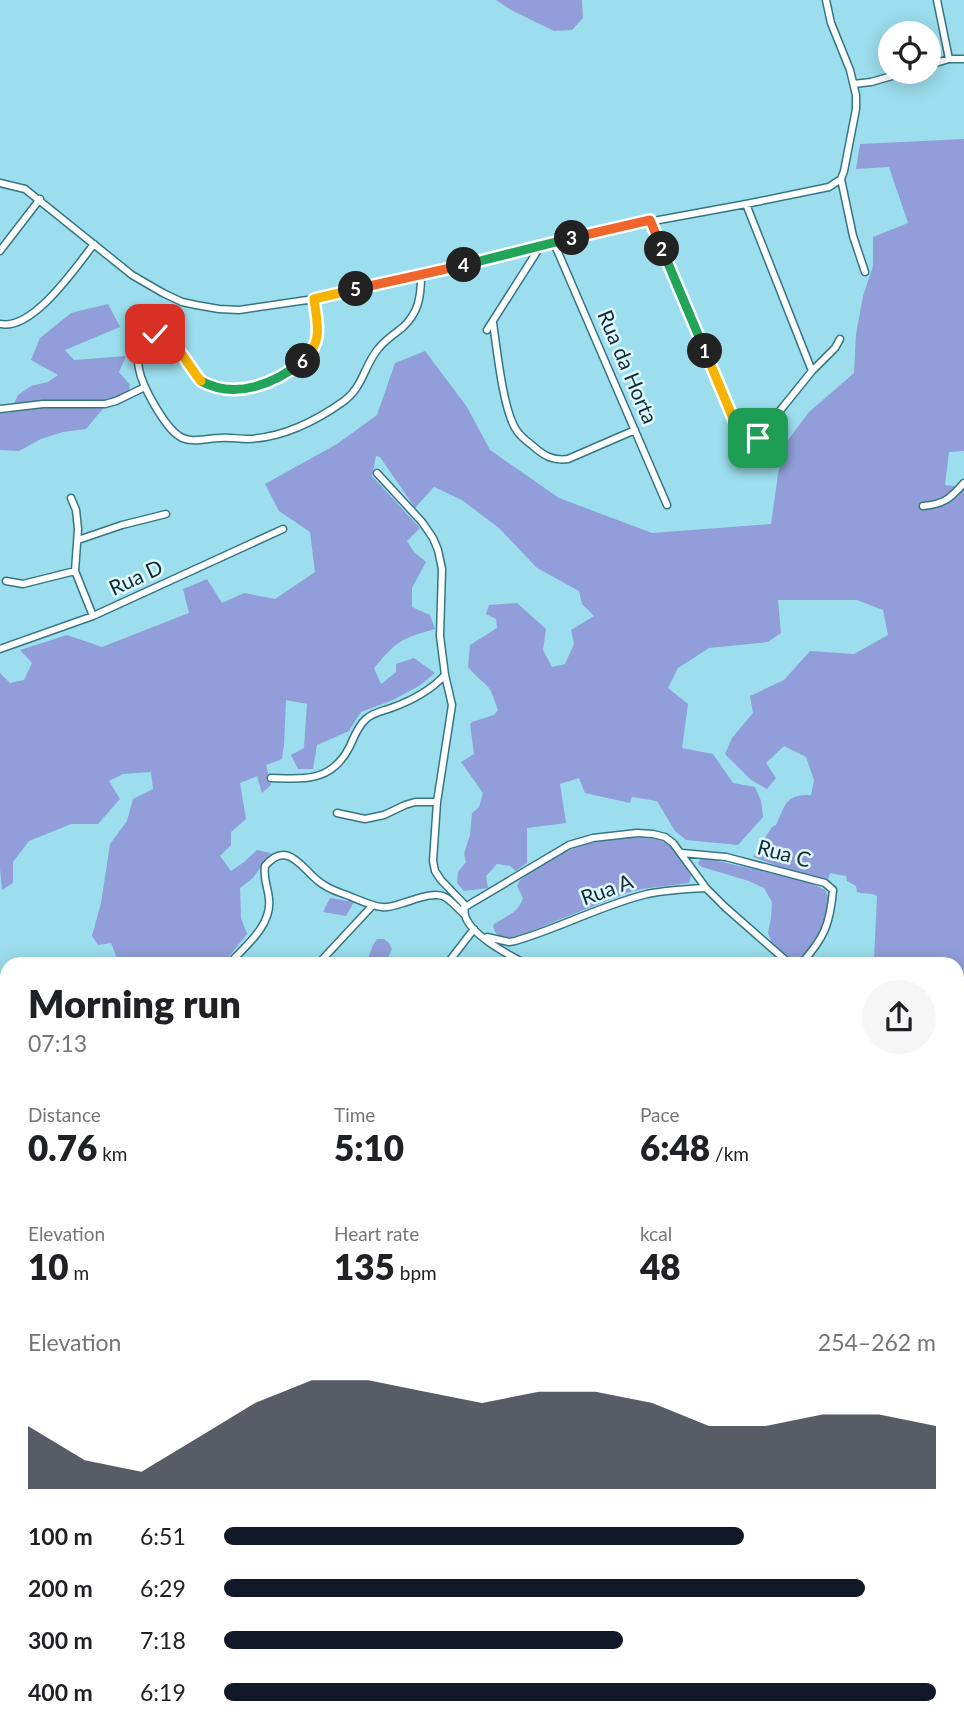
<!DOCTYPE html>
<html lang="en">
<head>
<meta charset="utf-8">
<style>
  body { margin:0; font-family:Lato,sans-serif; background:#f6f6f6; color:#202124; height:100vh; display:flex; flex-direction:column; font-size:26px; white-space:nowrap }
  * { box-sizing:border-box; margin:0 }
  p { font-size:23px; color:#757577 }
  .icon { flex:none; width:38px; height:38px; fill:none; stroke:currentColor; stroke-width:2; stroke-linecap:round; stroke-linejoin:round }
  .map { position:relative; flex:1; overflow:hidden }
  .side { position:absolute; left:0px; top:957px; width:964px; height:779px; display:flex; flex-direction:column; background:#fff; border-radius:21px 21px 0 0; box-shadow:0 4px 18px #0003 }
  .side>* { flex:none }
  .tools { position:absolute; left:878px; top:21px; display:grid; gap:14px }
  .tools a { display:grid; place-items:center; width:63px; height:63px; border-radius:50%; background:#fff; box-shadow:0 4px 18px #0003; font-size:35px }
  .pin { position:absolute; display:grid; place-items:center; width:60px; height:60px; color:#fff; margin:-30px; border-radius:14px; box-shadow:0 4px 10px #0006 }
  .km { position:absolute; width:35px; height:35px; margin:-18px; border-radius:50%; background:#222; color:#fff; font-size:19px; line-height:35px; text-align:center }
  .round { display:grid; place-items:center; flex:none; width:74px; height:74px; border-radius:37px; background:#f6f6f6 }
  .overview { display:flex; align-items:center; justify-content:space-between; height:119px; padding:0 28px }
  h1 { font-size:38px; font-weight:800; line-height:52px }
  .figures { display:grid; grid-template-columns:repeat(3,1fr); gap:10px; height:119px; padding:7px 28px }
  .figures div { display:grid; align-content:center }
  .figures b { font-size:35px; font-weight:800 }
  .figures small { font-size:19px; font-weight:400 }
  .figures p { font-size:19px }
  .chart { height:196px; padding:14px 28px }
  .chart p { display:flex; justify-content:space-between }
  .chart svg { width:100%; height:126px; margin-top:7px; fill:#111827; opacity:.7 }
  ul { padding:0 28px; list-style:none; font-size:23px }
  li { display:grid; grid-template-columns:112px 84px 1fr; align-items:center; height:52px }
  li i { height:18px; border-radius:9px; background:#111827 }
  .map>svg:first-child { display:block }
</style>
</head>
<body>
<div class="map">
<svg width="964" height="1735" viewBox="0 0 964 1735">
  <rect width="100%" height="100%" fill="#9cdeed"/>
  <path fill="#86d0e2" d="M964 1612V1735H909L912 1732V1729H957V1618Z"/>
  <path fill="#919ed9" d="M496 0H582L583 18 572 30 554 31 511 10Z
    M964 139V451L949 452 945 485 964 487V981H957V964H929L924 959 874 960 877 896C871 892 864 895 857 892L856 886 847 881 846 876 830 873 827 883 753 857 772 827 776 825C787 802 785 795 811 795L814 780 806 757 784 746 766 763 776 778 767 789 751 780 725 754 732 738 753 713 750 696 784 680 810 651 854 654 888 635 883 610 857 600H778L781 633 768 642 709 648 678 668 668 688 688 704 682 748 713 754 733 783 755 787 761 801 763 817 738 845 686 840 675 831 657 801 632 797 630 803 585 793 579 778 560 784 566 823 527 828V863L516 871 510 866 497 864 486 876 488 888 464 891 457 883 458 872 466 862 464 854 470 835 472 813 479 807 483 793 461 762 474 754 470 724 472 722 494 715 498 710C495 703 493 694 489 688 483 681 475 676 468 667L470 645 497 628 496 619 486 614 489 605 517 603 546 629 543 650 552 667 565 664 574 644 571 630 594 616 582 604 579 591 537 568 499 528 462 500 434 487 415 508 380 457 376 456 372 476 420 528 407 541 414 552 426 562 412 588V607L430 615 435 629C401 638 396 642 374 668L381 684 396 672V664L414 658 435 673 419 686 393 700 361 712 349 731 317 745 313 769H298L291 755 304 748 307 704 286 700 284 745 282 759 266 765 271 785 262 793 257 776 240 783 246 819 231 832V845L220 856 231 871 244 862 257 850 271 853 253 878 240 888 241 918 247 934 223 964H112L116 956 111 943 98 945 92 936 101 903 110 844 127 821 133 799 153 789 151 772 123 774 109 781 120 799 98 824H71L29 841 13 862V883L2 890 0 869V673L10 683 24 680 32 663 20 650 67 635 102 647 189 613 183 589 207 579 222 603 244 593 275 599 315 572 310 532 279 511 265 484 337 444 377 415 395 363 425 351 467 407 490 450 559 498 652 533 771 524 778 474 785 444 809 412 854 373 856 334 863 296 873 266V237L908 223 889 167 856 169 860 144Z
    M108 304 120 327 65 350 74 360 126 356 119 372 130 385 128 393 107 404 86 429 63 432 41 439 19 451 0 450V413H10L18 395 31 386 48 382 58 375 31 360 40 338 71 313Z
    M618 838C663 838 668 834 691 876L689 883 642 889 626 893 521 935C509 938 495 941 493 925 505 916 518 914 523 898L517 886 520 880 556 855 586 844Z
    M701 857 808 882 825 890 830 900V917L807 956 798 961H790L774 948 768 933 771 918 772 902 764 888 749 881 702 867 698 864Z
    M330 898 354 902 346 916 323 912Z
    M377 939H384L389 943 392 949 386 962 387 964H366L373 945Z
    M7 1053V1178L0 1179V1054Z
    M0 1297 7 1299V1400L0 1397Z
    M0 1722 7 1723V1729H42L57 1731 76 1729H102L124 1735H0Z"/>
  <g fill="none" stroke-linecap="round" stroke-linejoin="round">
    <g stroke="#357684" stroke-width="9">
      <path id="minor" d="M937 0 949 59
        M929 65 949 59H964
        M854 84 871 82 906 72
        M841 179 853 236 865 272
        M0 183 25 189 132 275 163 293 182 302 196 305 219 309 239 310 314 299 421 275 540 247 610 229 746 204 829 187 841 179 844 171 856 109V95L850 70 831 23 826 0
        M746 204 812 371
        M650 221 740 435 745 439 758 438 812 371 835 348 840 339
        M554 243 667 505
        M0 251 40 199
        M314 299C316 313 321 332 316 346 303 375 238 399 209 386 202 383 198 378 193 372 184 361 162 318 144 339 137 347 137 358 139 369 142 386 164 426 179 436 190 444 208 438 220 438 229 437 238 439 247 439 282 438 316 421 344 401 363 387 364 366 378 349 385 340 394 334 402 328 419 313 421 296 421 275
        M493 323C497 349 503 412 517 431 521 437 528 442 533 446 544 456 553 461 568 459L635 430
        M0 324C33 331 76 267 94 244
        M487 330 540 247
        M0 409 43 404H105L116 401 145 387
        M377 473 422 522 433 538 438 550 442 569 440 636 445 675 452 705 437 802 433 861 435 871 441 880 464 904C465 908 464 912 465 915 470 935 509 955 526 964
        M71 498 76 510 78 529 75 571 93 616
        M923 506C944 504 950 499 964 483
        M78 540 122 525 166 514
        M6 581 23 584 75 571
        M0 649 93 616 283 529
        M271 778C306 779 332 782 350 746 354 737 358 726 366 719 372 713 383 711 391 708 411 701 430 691 445 675
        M337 813 365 819 384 815 405 805 415 802H437
        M682 853 726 857 825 883 833 890C830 925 824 938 801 964
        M465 907 569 845 593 838 637 833 653 834 665 837 673 843 706 888 725 907 790 964
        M487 937 509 942 515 941C560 928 602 905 647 894 667 890 687 889 706 888
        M229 964C245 946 272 926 269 899 268 887 263 879 265 866 287 840 301 867 317 880 324 886 332 890 341 893 354 897 369 906 382 907 389 908 396 905 403 903 414 900 434 891 445 897 452 901 459 910 465 915
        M318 964 373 905
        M447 964 474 929
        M676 964H677
        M957 1013H964
        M0 1047 7 1046
        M957 1126 964 1128
        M0 1190 7 1194
        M957 1206 964 1212
        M0 1278H7
        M957 1508 964 1502
        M957 1607 964 1600
        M415 1729 432 1732
        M503 1729 506 1735
        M818 1729 819 1735
        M663 1735 665 1729
        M742 1735V1729
        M897 1735 901 1729"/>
    </g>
    <g stroke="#357684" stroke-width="11">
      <path id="secondary" d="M0 1434H7
        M0 1693 7 1695
        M305 1729 312 1735
        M561 1729 571 1735"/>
    </g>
    <use href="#minor" stroke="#fff" stroke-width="6"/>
    <use href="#secondary" stroke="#feebfa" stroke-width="9"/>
  </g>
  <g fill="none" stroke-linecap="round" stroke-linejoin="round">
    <g stroke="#fff" stroke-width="14">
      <path id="split-1" d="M705 351 740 435C746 440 751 440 758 438"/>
    </g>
    <g stroke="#fff" stroke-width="14">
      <path id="split-2" d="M662 249 705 351"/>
    </g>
    <g stroke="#fff" stroke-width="14">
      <path id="split-3" d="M572 238 650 220 662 249"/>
    </g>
    <g stroke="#fff" stroke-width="14">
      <path id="split-4" d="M464 265 572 238"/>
    </g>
    <g stroke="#fff" stroke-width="14">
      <path id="split-5" d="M356 289 464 265"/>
    </g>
    <g stroke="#fff" stroke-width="14">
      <path id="split-6" d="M303 361C324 341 317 324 314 299L356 289"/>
    </g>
    <g stroke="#fff" stroke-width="14">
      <path id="split-7" d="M201 381C235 400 275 384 303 361"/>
    </g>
    <g stroke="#fff" stroke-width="14">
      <path id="split-8" d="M155 334C177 338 187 365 201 381"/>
    </g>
    <use href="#split-1" stroke="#f5b400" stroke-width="9"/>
    <use href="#split-2" stroke="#22a559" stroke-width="9"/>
    <use href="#split-3" stroke="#f0652b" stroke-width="9"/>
    <use href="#split-4" stroke="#22a559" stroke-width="9"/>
    <use href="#split-5" stroke="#f0652b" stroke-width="9"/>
    <use href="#split-6" stroke="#f5b400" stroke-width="9"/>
    <use href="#split-7" stroke="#22a559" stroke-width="9"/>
    <use href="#split-8" stroke="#f5b400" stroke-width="9"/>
  </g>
  <g text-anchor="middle" stroke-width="5" stroke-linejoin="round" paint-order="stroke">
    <g font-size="21" fill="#102c32" stroke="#def8fe">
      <text transform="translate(627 367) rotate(67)" y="7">Rua da Horta</text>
      <text transform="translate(136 578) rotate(-25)" y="7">Rua D</text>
      <text transform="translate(784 854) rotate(15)" y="7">Rua C</text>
      <text transform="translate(607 890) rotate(-20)" y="7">Rua A</text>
    </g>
  </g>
</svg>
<div class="tools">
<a><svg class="icon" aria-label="locate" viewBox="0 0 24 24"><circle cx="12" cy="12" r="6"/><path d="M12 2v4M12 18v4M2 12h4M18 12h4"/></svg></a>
</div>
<div class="pin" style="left:758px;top:438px;background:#1e9e55"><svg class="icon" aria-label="arrive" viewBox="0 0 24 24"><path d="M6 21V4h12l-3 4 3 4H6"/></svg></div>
<div class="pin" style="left:155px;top:334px;background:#d93025"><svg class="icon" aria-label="check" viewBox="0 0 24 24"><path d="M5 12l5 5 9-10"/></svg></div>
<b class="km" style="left:705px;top:351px">1</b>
<b class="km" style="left:662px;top:249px">2</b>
<b class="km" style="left:572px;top:238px">3</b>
<b class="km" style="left:464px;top:265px">4</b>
<b class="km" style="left:356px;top:289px">5</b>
<b class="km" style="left:303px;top:361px">6</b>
<section class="side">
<div class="overview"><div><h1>Morning run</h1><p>07:13</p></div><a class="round"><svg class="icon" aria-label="share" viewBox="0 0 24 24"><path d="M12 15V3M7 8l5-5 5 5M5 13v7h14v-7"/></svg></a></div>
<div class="figures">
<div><p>Distance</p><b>0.76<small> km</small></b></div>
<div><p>Time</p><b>5:10</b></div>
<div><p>Pace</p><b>6:48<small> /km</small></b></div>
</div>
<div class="figures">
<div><p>Elevation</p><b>10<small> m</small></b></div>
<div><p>Heart rate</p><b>135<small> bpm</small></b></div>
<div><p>kcal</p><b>48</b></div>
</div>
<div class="chart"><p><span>Elevation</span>254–262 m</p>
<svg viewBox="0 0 160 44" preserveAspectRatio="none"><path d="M0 44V22L10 34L20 38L30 26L40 14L50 6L60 6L70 10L80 14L90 10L100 10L110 14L120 22L130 22L140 18L150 18L160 22V44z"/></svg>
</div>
<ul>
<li><b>100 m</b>6:51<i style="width:73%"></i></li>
<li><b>200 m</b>6:29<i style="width:90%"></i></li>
<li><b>300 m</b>7:18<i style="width:56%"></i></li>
<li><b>400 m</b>6:19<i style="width:100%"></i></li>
</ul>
</section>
</div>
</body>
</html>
